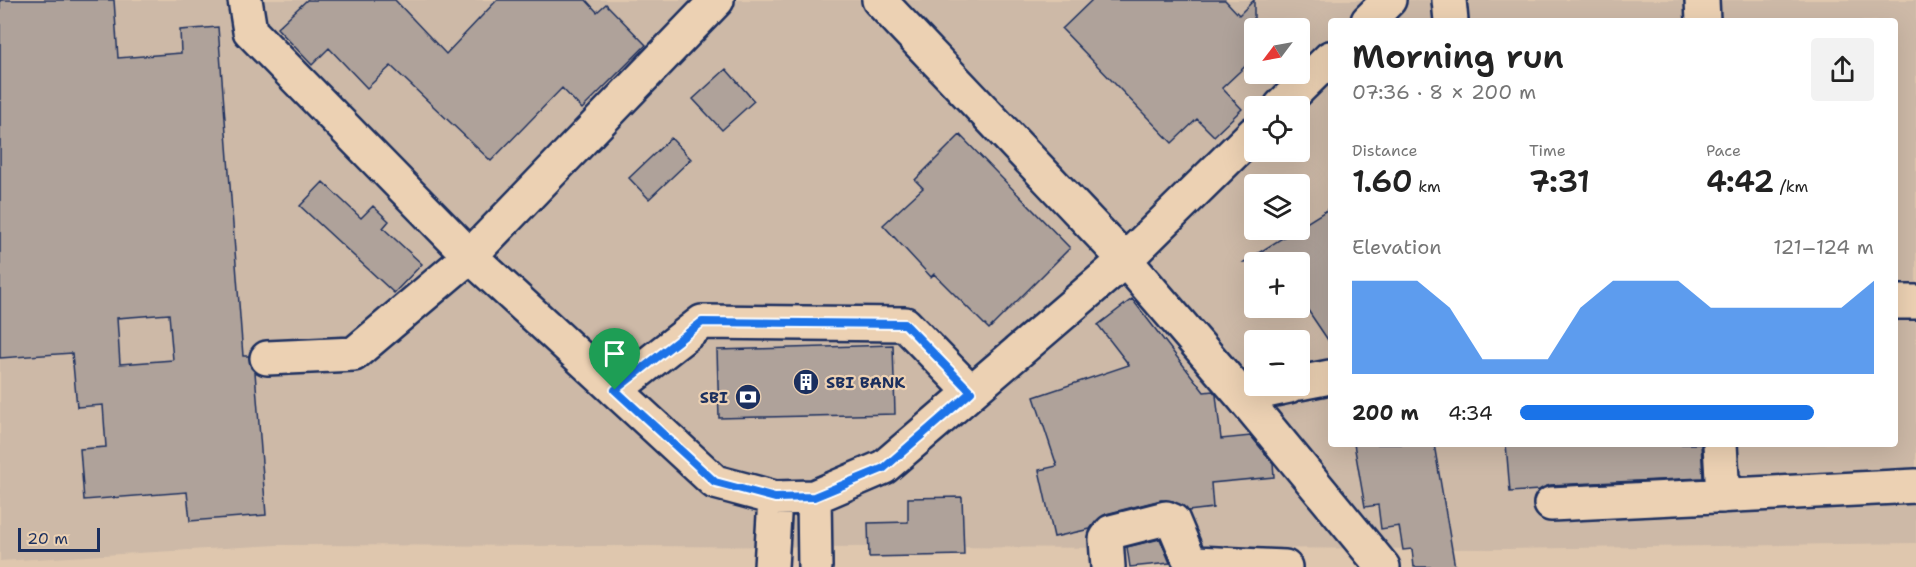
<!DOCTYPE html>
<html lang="en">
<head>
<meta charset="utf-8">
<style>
  body { margin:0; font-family:"Shantell Sans",sans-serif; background:#f2f2f2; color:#222; height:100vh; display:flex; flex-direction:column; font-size:22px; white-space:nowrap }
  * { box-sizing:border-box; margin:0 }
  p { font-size:20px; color:#767676 }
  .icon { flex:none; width:33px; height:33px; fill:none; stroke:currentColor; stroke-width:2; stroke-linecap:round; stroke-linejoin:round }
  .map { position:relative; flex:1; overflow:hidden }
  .sheet { position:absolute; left:1328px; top:18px; width:570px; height:429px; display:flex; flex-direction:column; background:#fff; border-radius:6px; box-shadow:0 6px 24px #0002 }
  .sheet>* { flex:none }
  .needle { width:39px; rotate:238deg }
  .buttons { position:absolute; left:1244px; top:18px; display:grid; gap:12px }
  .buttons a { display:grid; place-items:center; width:66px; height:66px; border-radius:6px; background:#fff; box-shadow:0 6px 24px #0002; font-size:30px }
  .scale { position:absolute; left:18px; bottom:15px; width:82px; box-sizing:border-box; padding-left:6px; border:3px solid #1b2f5e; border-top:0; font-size:16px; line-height:21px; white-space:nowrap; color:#1b2f5e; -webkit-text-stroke:4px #ecd1b3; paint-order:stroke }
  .pin { position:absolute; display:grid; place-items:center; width:51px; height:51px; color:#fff; margin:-62px -26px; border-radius:50% 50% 50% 0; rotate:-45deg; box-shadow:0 0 6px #0007 }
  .pin .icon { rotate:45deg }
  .round { display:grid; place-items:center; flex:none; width:63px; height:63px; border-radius:6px; background:#f2f2f2 }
  .overview { display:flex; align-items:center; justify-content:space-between; height:102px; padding:0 24px }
  h1 { font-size:33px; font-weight:600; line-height:45px }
  .stats { display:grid; grid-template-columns:repeat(3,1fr); gap:9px; height:102px; padding:6px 24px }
  .stats div { display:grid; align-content:center }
  .stats b { font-size:30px; font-weight:600 }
  .stats small { font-size:16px; font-weight:400 }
  .stats p { font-size:16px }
  .chart { height:168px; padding:12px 24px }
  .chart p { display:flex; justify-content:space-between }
  .chart svg { width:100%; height:108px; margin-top:6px; fill:#1a73e8; opacity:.7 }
  ul { padding:0 24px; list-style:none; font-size:20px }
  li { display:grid; grid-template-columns:96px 72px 1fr; align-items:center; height:45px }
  li i { height:15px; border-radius:8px; background:#1a73e8 }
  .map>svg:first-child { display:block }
</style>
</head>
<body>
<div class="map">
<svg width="1916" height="567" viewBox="0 0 1916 567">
  <rect width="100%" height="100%" fill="#dfc7ae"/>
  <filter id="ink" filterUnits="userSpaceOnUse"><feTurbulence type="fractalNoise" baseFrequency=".0167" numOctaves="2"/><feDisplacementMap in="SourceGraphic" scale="12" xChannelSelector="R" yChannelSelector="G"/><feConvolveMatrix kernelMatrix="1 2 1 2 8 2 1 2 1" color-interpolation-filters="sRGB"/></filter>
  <g filter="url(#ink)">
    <path fill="#cdb9a7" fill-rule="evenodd" d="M0 0H1916V543L1505 549 277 545 0 561ZM1330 21H1894V444H1330ZM1254 28H1299V74H1254ZM1254 106H1299V152H1254ZM1254 184H1299V230H1254ZM1254 262H1299V308H1254ZM1254 340H1299V386H1254Z"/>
    <path fill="#afa29a" stroke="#1b2f5e" stroke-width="1.5" fill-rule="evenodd" d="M0 0H114L118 58 181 53 180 30 218 27 243 356H249L251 368 255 372 266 515 190 521 187 492 84 500 80 449 106 447 103 405 77 407 72 353 0 358ZM169 314 173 360 120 364 117 318Z
      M307 0H395L446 54 497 0H586L597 12 606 4 646 45 582 109 562 88 491 161 391 66 367 88 329 48 312 65 277 28Z
      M1092 0H1225L1239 15 1254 0V58L1222 88 1242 109 1214 136 1197 119 1172 143 1062 29Z
      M726 69 754 101 722 130 693 99Z
      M960 135 1070 248 989 329 934 274 931 277 883 225 923 188 915 180Z
      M671 138 691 159 649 199 629 178Z
      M323 182 361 218 373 206 389 221 383 228 422 264 394 293 300 206Z
      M1330 208V343L1299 297V262H1244Z
      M1132 299 1204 392 1213 391 1216 395 1221 439 1251 436 1273 463 1274 477 1211 483 1213 508 1188 511 1173 501 1161 500 1106 514 1096 521 1090 529 1054 537 1039 470 1057 466 1034 397 1129 365 1098 325Z
      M893 345 895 414 719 418 717 350Z
      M1354 444H1434L1455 567H1414L1412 549 1403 550 1399 526 1381 529 1378 505 1365 507Z
      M1506 444H1701L1703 478 1550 485 1539 490 1510 492Z
      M962 497 964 555 869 557 868 523 908 522V498Z
      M1160 539 1170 563 1130 567 1127 547Z"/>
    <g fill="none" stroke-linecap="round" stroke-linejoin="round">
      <g stroke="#1b2f5e" stroke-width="38">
        <path id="minor" d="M245 0 250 31 470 256 715 482 775 498 814 497 884 467 1125 260 1254 133
          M879 0 1125 260 1242 396 1383 567
          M1449 0 1451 21
          M1702 0 1703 21
          M1368 21 1389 0
          M1281 106 1330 58
          M1894 302H1916
          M267 358 354 354 470 256 717 0
          M1299 383 1330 377
          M615 390 702 322 905 324 971 392
          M1242 396 1289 386
          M1720 444 1723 496
          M814 497 815 567
          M1551 504 1916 486
          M771 567 775 498
          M1108 567 1106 539 1111 532 1166 518 1173 521 1188 557 1196 563 1285 567"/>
      </g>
      <use href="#minor" stroke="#ecd1b3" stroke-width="33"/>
    </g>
  </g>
  <g fill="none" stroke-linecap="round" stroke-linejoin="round" filter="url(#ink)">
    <g stroke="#fff" stroke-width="12">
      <path id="route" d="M702 322 905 324 971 392 884 468 814 497 775 498 715 482 615 390Z"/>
    </g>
    <use href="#route" stroke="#1a73e8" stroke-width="8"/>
  </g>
  <defs>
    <g id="building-disc" transform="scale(1.35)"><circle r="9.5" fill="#1b2f5e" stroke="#ecd1b3"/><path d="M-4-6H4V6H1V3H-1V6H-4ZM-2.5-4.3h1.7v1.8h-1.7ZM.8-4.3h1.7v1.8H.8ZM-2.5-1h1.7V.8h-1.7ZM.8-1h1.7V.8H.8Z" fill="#fff"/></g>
    <g id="bank-disc" transform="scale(1.35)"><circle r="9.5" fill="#1b2f5e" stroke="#ecd1b3"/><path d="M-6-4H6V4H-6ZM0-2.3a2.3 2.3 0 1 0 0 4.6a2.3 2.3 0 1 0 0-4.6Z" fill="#fff"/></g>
  </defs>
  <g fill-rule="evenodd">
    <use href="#building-disc" x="806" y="382"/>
    <use href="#bank-disc" x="748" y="397"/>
  </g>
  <g text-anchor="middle" stroke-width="4.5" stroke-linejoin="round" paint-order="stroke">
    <g font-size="16" font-weight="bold" fill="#1b2f5e" stroke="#ecd1b3" text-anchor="start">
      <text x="826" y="388">SBI BANK</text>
      <text x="728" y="403" text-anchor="end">SBI</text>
    </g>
  </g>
</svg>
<div class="buttons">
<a><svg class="needle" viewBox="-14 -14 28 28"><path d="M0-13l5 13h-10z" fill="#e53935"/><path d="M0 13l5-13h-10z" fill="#767676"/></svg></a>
<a><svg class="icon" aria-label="locate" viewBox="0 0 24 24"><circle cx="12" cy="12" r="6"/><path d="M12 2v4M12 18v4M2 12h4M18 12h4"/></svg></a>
<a><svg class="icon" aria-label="layers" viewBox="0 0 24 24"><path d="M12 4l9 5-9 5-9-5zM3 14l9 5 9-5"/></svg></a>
<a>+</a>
<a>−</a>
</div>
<div class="scale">20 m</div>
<div class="pin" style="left:615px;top:390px;background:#1e9e55"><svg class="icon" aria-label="arrive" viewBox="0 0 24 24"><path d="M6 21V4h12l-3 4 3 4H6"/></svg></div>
<section class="sheet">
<div class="overview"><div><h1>Morning run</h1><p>07:36 · 8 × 200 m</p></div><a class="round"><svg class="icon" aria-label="share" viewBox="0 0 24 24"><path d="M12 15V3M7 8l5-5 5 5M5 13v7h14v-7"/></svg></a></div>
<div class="stats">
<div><p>Distance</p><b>1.60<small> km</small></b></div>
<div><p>Time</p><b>7:31</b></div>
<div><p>Pace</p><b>4:42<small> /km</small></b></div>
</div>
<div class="chart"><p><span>Elevation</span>121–124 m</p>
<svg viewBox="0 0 160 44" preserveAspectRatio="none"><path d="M0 44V6L10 6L20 6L30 17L40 38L50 38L60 38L70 17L80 6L90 6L100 6L110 17L120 17L130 17L140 17L150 17L160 6V44z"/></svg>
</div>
<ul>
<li><b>200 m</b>4:34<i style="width:83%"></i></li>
</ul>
</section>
</div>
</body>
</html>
